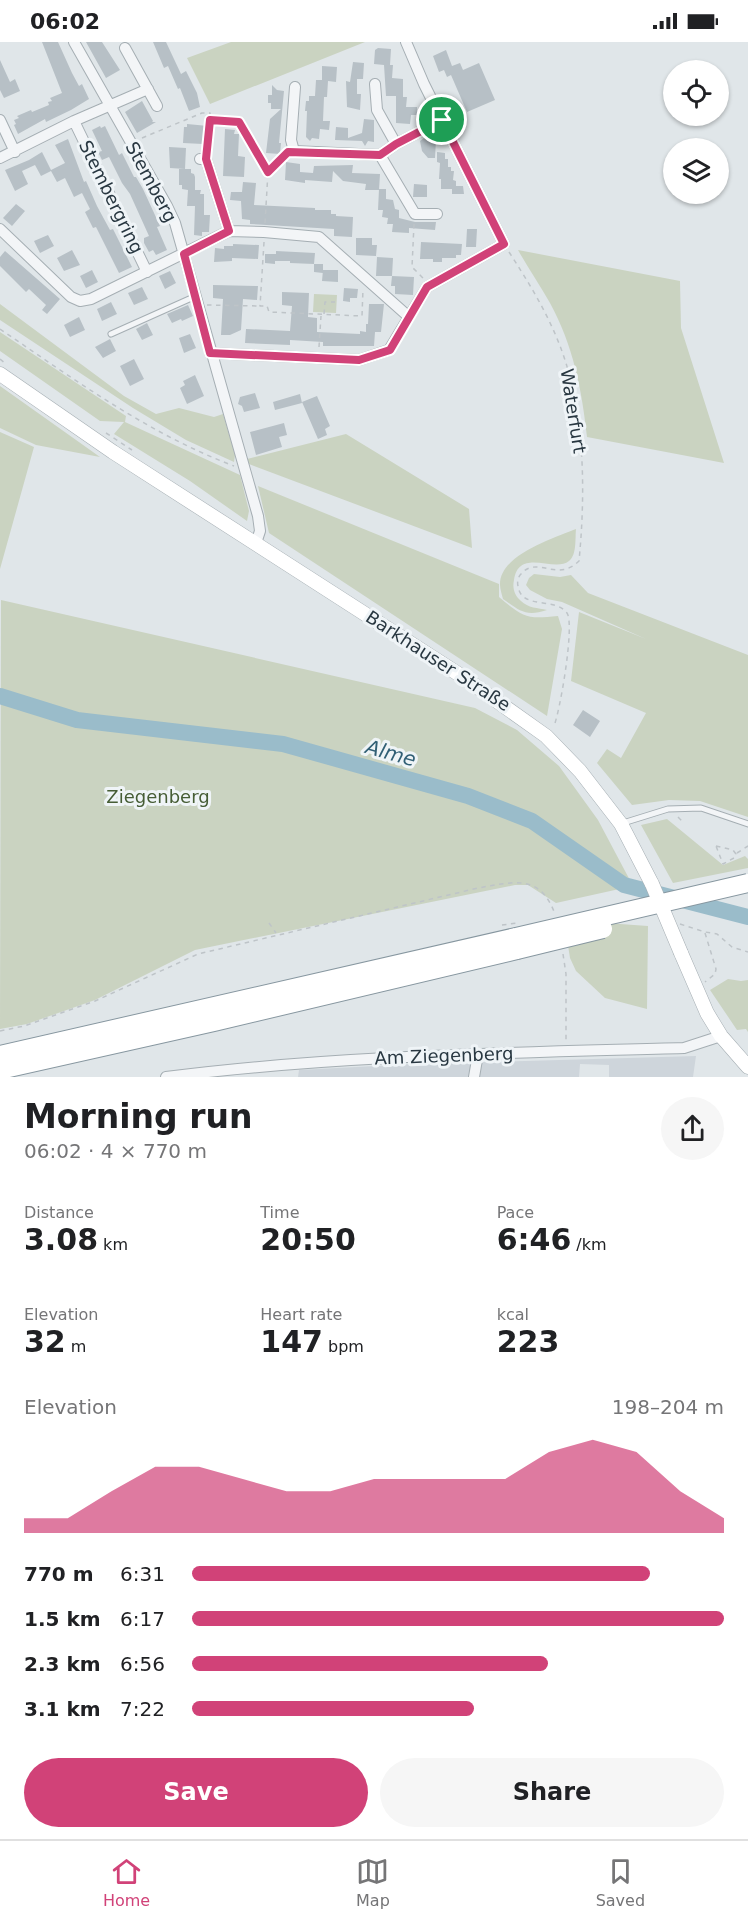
<!DOCTYPE html>
<html lang="en">
<head>
<meta charset="utf-8">
<style>
  body { margin:0; font-family:"DejaVu Sans",sans-serif; background:#f6f6f6; color:#202124; height:100vh; display:flex; flex-direction:column; font-size:22px; white-space:nowrap }
  * { box-sizing:border-box; margin:0 }
  p { font-size:20px; color:#757577 }
  .icon { flex:none; width:33px; height:33px; fill:none; stroke:currentColor; stroke-width:2; stroke-linecap:round; stroke-linejoin:round }
  .map { position:relative; height:1035px; overflow:hidden }
  .side { display:flex; flex-direction:column; background:#fff; flex:1 }
  .side>* { flex:none }
  .fabs { position:absolute; left:663px; top:18px; display:grid; gap:12px }
  .fabs a { display:grid; place-items:center; width:66px; height:66px; border-radius:50%; background:#fff; box-shadow:0 2px 4px #0004; font-size:30px }
  .pin { position:absolute; display:grid; place-items:center; width:51px; height:51px; color:#fff; margin:-26px; border:3px solid #fff; border-radius:50%; box-shadow:0 2px 6px #0007 }
  .round { display:grid; place-items:center; flex:none; width:63px; height:63px; border-radius:32px; background:#f6f6f6 }
  .head { display:flex; align-items:center; justify-content:space-between; height:102px; padding:0 24px }
  h1 { font-size:33px; font-weight:600; line-height:45px }
  .stats { display:grid; grid-template-columns:repeat(3,1fr); gap:9px; height:102px; padding:6px 24px }
  .stats div { display:grid; align-content:center }
  .stats b { font-size:30px; font-weight:600 }
  .stats small { font-size:16px; font-weight:400 }
  .stats p { font-size:16px }
  .chart { height:168px; padding:12px 24px }
  .chart p { display:flex; justify-content:space-between }
  .chart svg { width:100%; height:108px; margin-top:6px; fill:#d14278; opacity:.7 }
  .button { display:flex; gap:12px; margin-top:auto; padding:12px 24px }
  .button a { flex:1; height:69px; border-radius:36px; background:#d14278; color:#fff; font-size:24px; font-weight:600; line-height:69px; text-align:center }
  .button a+a { background:#f6f6f6; color:#202124 }
  ul { padding:0 24px; list-style:none; font-size:20px }
  li { display:grid; grid-template-columns:96px 72px 1fr; align-items:center; height:45px }
  li i { height:15px; border-radius:8px; background:#d14278 }
  .status { display:flex; justify-content:space-between; align-items:center; height:42px; padding:0 30px; background:#fff; direction:ltr }
  .status svg { height:16px; fill:currentColor }
  .menu { display:flex; justify-content:space-around; align-items:center; height:84px; border-top:2px solid #e0e0e0; background:#fff; font-size:16px; color:#757577 }
  .menu a { display:grid; justify-items:center; gap:3px }
  .menu .current { color:#d14278 }
  .map>svg:first-child { display:block }
</style>
</head>
<body>
<div class="status"><b>06:02</b><svg viewBox="0 0 49 12"><path d="M0 12V9h3v3zM5 12V6h3v6zM10 12V3h3v9zM15 12V0h3v12zM26 1h20v11H26zM47 4h2v5h-2z"/></svg></div>
<div class="map">
<svg width="748" height="1035" viewBox="0 0 748 1035">
  <rect width="100%" height="100%" fill="#e0e6e9"/>
  <path fill="#ced5db" d="M696 1014 693 1035H609V1023L580 1022 579 1035H298L299 1028 470 1019 494 1020Z"/>
  <path fill="#cad3c1" d="M231 0H365L210 62 187 16Z
    M518 208 680 239 681 286 724 421 587 395C582 348 573 303 550 261 540 243 528 226 518 208Z
    M314 252 337 253 336 271 313 270Z
    M0 262 124 354 156 372 179 366 214 375 223 372 235 413 234 420 186 398 133 366 0 278Z
    M0 290 126 374 125 380 240 433 249 469 247 479 190 439 114 392 124 380 100 379 0 309Z
    M0 344 100 415 36 403 0 386Z
    M0 390 34 405 0 527Z
    M346 392 469 467 472 506 249 422 247 417Z
    M258 444 499 542V555C524 576 526 577 558 574L562 587 547 674 269 491Z
    M576 487C575 496 577 513 569 519 554 531 519 505 514 538 512 547 515 554 521 559 528 566 538 566 547 568 526 575 520 569 503 557 502 553 500 547 500 543 499 513 554 496 576 487Z
    M534 532 560 535 571 533 588 551 748 613V775L700 759 669 758 632 763 597 721 607 707 621 716 646 671 571 639 579 570 646 597 562 560 547 557 530 548 526 543 529 536Z
    M1 558 475 666 517 688 559 724 598 778 633 844 556 861 528 843H515L195 908 95 958 27 982 0 987Z
    M667 777 723 823 745 814 748 817V826L673 841 641 783Z
    M564 878 648 884 647 967 605 956 576 929 570 916Z
    M728 937 741 939 748 938V990L746 987 737 988 710 948Z"/>
  <g fill="none" stroke-linecap="round" stroke-linejoin="round">
    <path stroke="#9abcca" stroke-width="16" d="M0 654 77 678 283 702 468 754 532 779 624 843 748 875"/>
  </g>
  <path fill="#b7c0c6" d="M42 0H58L72 31 79 44 82 42 89 57 71 68 46 80 45 77 18 92 14 83 16 82 14 78 19 76 17 74 31 68 32 70 49 63 48 60 52 59 50 56 62 51Z
    M86 0H102L120 28 106 36Z
    M153 0H166L181 32 186 29 197 51 200 65 189 69 180 46 178 47 168 24 164 26Z
    M378 6 391 7 390 23H393L392 36 403 37V55H407L406 65H417V73H411L410 82 396 81V54H386L384 23 374 22 375 8Z
    M446 8 452 24 460 21 463 28 479 21 495 58 467 70 451 33 447 35 444 28 439 30 433 14Z
    M0 18 10 40 15 37 20 49 4 56 0 48Z
    M353 20 364 21 363 37H357V52H361L360 68 347 65 346 39 350 40Z
    M322 24 337 25 336 40 328 39 327 55H324L323 79H330L329 88 320 87 319 97 312 96 310 99 306 95 307 69H305L306 59H309V54H315L316 38H322Z
    M272 43 277 48 284 49 279 101H281L280 112 266 111 270 77 281 67H271V61H268V53H272Z
    M142 59 153 79 152 80H156L137 91 125 70Z
    M364 77 374 78V100L368 99 365 104 362 99 335 98 336 85 348 86V96L362 91Z
    M187 82 208 84V93H203V102L183 101 184 85H187Z
    M100 84 101 86 105 84 119 113 122 111 134 135H136L143 147 160 184 157 185 167 208 156 213 153 208 149 210 144 201V196L149 194 130 152 122 141 109 115 102 118 98 110 102 109 92 88Z
    M225 87 235 88 234 92H239L238 114 245 115 244 135 223 134Z
    M424 96 431 99 436 98 435 116H428L422 109 420 99Z
    M68 97 84 140 86 139 97 164 110 188 113 187 132 225 119 231 96 185 93 186 85 170 90 167 82 151 74 155 65 136 57 140 51 129 41 134 35 123 22 129 28 142 15 149 5 128 29 118 42 110 51 128 65 121 55 103Z
    M169 105 186 106 185 127 170 126Z
    M437 110 445 111V117H448V125H451V129H454L453 138 456 139V144H463L464 152H452V147H441V137H439L440 121 437 120Z
    M286 120 300 122V130L313 131 314 124 353 123 352 131 380 132 379 148H365L366 142 343 139 333 129 332 140 305 138V141L285 138Z
    M179 127H191V131L194 132 195 135V148H201L200 152H204V173H210L209 190H202V194L194 193 195 164H187L188 148 182 147V143H179Z
    M243 140 256 141 254 163 315 166V168H331V172H336V174L353 175 352 195 334 194V187L250 182V178L242 177 241 159 230 158 231 150H242Z
    M414 142 427 143V155H413Z
    M379 147H386V157L393 158 395 167 399 168V176L415 180H436L435 188 409 186V191L392 190 393 182H387L388 176 382 175 383 168H378Z
    M16 162 25 169 12 184 3 176Z
    M467 187H477L476 205H466Z
    M48 193 54 204 40 211 34 199Z
    M356 196H372V203H377L376 214 356 213Z
    M421 200 462 202 461 213H456V216H442V220H433V217H420Z
    M233 202 259 203 258 217 232 216V219L214 220 215 206 224 207V204H233Z
    M72 208 80 223 64 229 57 216Z
    M5 209 60 257 47 272 42 268 46 263 29 247 26 250 0 224V215Z
    M276 209 315 211 314 222H323V231L314 230V222L290 221V219H275V216V222L265 221V212H276Z
    M377 215 393 216 392 234 414 235 413 253 395 252V244H391L392 234H376Z
    M92 228 98 240 86 246 80 234Z
    M323 228H338V240L322 239Z
    M170 229 176 241 165 247 159 234Z
    M213 243 258 244 257 258 243 257 241 288 230 293H221L223 257 213 256Z
    M142 245 148 257 134 263 128 251Z
    M344 246 358 247 357 256H350V260L343 259Z
    M282 250 309 251 308 275 317 276V290L360 292V289L366 290V282H368L369 262H384L381 290H375L374 304H323V300L290 298V303L245 301 246 287 290 289 292 264 282 263Z
    M111 260 117 272 102 279 97 267Z
    M188 263 193 274 182 279 181 277 172 281 167 272Z
    M79 275 85 288 70 295 64 283Z
    M147 281 153 293 142 298 136 287Z
    M190 292 196 306 184 311 179 296Z
    M110 297 116 309 103 316 95 305Z
    M134 317 144 337 130 344 120 324Z
    M195 333 204 354 187 362 180 346 185 343 183 339Z
    M255 351 260 366 244 370 242 364 238 362 240 355Z
    M300 352 302 361 275 368 273 360Z
    M317 354 330 384 325 387 327 393 318 397 302 360Z
    M284 381 287 393 279 395 282 405 256 413 250 390Z
    M583 668 600 679 590 695 573 683Z"/>
  <g fill="none" stroke-linecap="round" stroke-linejoin="round">
    <g stroke="#a5aeb3" stroke-width="7">
      <path id="lane" d="M111 292 196 254
        M623 781 668 767 701 766 748 782"/>
    </g>
    <g stroke="#a5aeb3" stroke-width="12">
      <path id="street" d="M74 0 167 164 175 181 258 474 260 489 256 501
        M125 6 157 64
        M375 42 377 68 396 102
        M295 45 291 98 294 109 380 113 396 102 442 78
        M0 78 15 110
        M74 79 147 230
        M380 113 415 172H437
        M0 116 74 79 148 47
        M200 117H206L229 189
        M0 187 71 255 80 259 91 257 229 189 264 190 319 195 409 275
        M210 311 359 318 389 308 427 245 504 202 424 42 406 0
        M166 1035C338 1013 511 1011 684 1006L721 994
        M474 1035 478 1012"/>
    </g>
    <g stroke="#a5aeb3" stroke-width="15">
      <path id="secondary" d="M0 332 113 410 463 635 546 694 580 729 621 782 652 842
        M681 911 707 971 721 994 748 1025"/>
    </g>
    <g stroke="#8797a0" stroke-width="20">
      <path id="highway" d="M0 1013 516 895
        M0 1028 214 980 517 908"/>
    </g>
    <path stroke="#bec4c8" stroke-width="1.5" stroke-dasharray="4.5 4.5" stroke-linecap="butt" d="M142 96 202 71H210V78L239 80 268 130
      M207 107 210 79
      M265 181 268 130 284 114
      M414 182 412 225 423 236
      M264 200 260 264H267L269 270 362 274 363 247
      M509 210C533 247 556 285 568 328 585 388 585 457 579 519 557 541 537 513 521 532 518 535 517 540 518 544 521 568 556 555 567 571 575 583 560 669 554 684
      M207 263 259 264
      M324 272 325 260H335
      M0 287C75 338 149 392 234 424
      M319 305 321 274
      M0 317 6 322
      M106 391 132 408
      M678 775 683 780
      M716 804 733 808 736 812 734 816 723 822Z
      M737 811 748 804
      M269 881 276 891
      M680 882 705 890 717 892 732 905 748 910
      M502 883 517 881
      M705 891 716 927 715 932 705 940
      M563 912 566 932V1000
      M0 989 24 984 95 959 198 912 478 846C513 840 540 831 555 872"/>
    <use href="#lane" stroke="#f3f5f7" stroke-width="5"/>
    <use href="#street" stroke="#f3f5f7" stroke-width="10"/>
    <use href="#secondary" stroke="#fff" stroke-width="14"/>
    <use href="#highway" stroke="#fff" stroke-width="18"/>
    <g stroke="#a5aeb3" stroke-width="15" stroke-linecap="butt">
      <path id="secondary-bridge" d="M652 842 681 911"/>
    </g>
    <g stroke="#8797a0" stroke-width="20" stroke-linecap="butt">
      <path id="highway-bridge" d="M516 895 748 841
        M517 908 603 887"/>
    </g>
    <use href="#secondary-bridge" stroke="#fff" stroke-width="14"/>
    <use href="#highway-bridge" stroke="#fff" stroke-width="18"/>
  </g>
  <g fill="none" stroke-linecap="round" stroke-linejoin="round">
    <g stroke="#fff" stroke-width="12">
      <path id="route" d="M210 78 239 80 268 130 288 110 380 113 396 102 442 78 504 202 427 245 390 308 359 318 210 311 184 212 229 189 206 117Z"/>
    </g>
    <use href="#route" stroke="#d14278" stroke-width="8"/>
  </g>
  <g text-anchor="middle" stroke-width="6" stroke-linejoin="round" paint-order="stroke">
    <g font-size="18" fill="#283741" stroke="#eff4f7">
      <text transform="translate(151 140) rotate(62)" y="6">Stemberg</text>
      <text transform="translate(111 155) rotate(64)" y="6">Stembergring</text>
      <text transform="translate(573 369) rotate(81)" y="6">Waterfurt</text>
      <text transform="translate(438 619) rotate(33)" y="6">Barkhauser Straße</text>
      <text transform="translate(444 1014) rotate(-2)" y="6">Am Ziegenberg</text>
    </g>
    <g font-size="18" fill="#465d35" stroke="#eff4f7">
      <text x="158" y="761">Ziegenberg</text>
    </g>
    <g font-size="20" font-style="italic" fill="#315f75" stroke="#eff4f7">
      <text transform="translate(391 711) rotate(16)" y="7">Alme</text>
    </g>
  </g>
</svg>
<div class="fabs">
<a><svg class="icon" aria-label="locate" viewBox="0 0 24 24"><circle cx="12" cy="12" r="6"/><path d="M12 2v4M12 18v4M2 12h4M18 12h4"/></svg></a>
<a><svg class="icon" aria-label="layers" viewBox="0 0 24 24"><path d="M12 4l9 5-9 5-9-5zM3 14l9 5 9-5"/></svg></a>
</div>
<div class="pin" style="left:442px;top:78px;background:#1e9e55"><svg class="icon" aria-label="arrive" viewBox="0 0 24 24"><path d="M6 21V4h12l-3 4 3 4H6"/></svg></div>
</div>
<section class="side">
<div class="head"><div><h1>Morning run</h1><p>06:02 · 4 × 770 m</p></div><a class="round"><svg class="icon" aria-label="share" viewBox="0 0 24 24"><path d="M12 15V3M7 8l5-5 5 5M5 13v7h14v-7"/></svg></a></div>
<div class="stats">
<div><p>Distance</p><b>3.08<small> km</small></b></div>
<div><p>Time</p><b>20:50</b></div>
<div><p>Pace</p><b>6:46<small> /km</small></b></div>
</div>
<div class="stats">
<div><p>Elevation</p><b>32<small> m</small></b></div>
<div><p>Heart rate</p><b>147<small> bpm</small></b></div>
<div><p>kcal</p><b>223</b></div>
</div>
<div class="chart"><p><span>Elevation</span>198–204 m</p>
<svg viewBox="0 0 160 44" preserveAspectRatio="none"><path d="M0 44V38L10 38L20 27L30 17L40 17L50 22L60 27L70 27L80 22L90 22L100 22L110 22L120 11L130 6L140 11L150 27L160 38V44z"/></svg>
</div>
<ul>
<li><b>770 m</b>6:31<i style="width:86%"></i></li>
<li><b>1.5 km</b>6:17<i style="width:100%"></i></li>
<li><b>2.3 km</b>6:56<i style="width:67%"></i></li>
<li><b>3.1 km</b>7:22<i style="width:53%"></i></li>
</ul>
<div class="button"><a>Save</a><a>Share</a></div>
</section>
<nav class="menu">
<a class="current"><svg class="icon" aria-label="home" viewBox="0 0 24 24"><path d="M3 11l9-7 9 7M6 9v11h12V9"/></svg>Home</a>
<a><svg class="icon" aria-label="map" viewBox="0 0 24 24"><path d="M3 6l6-2 6 2 6-2v14l-6 2-6-2-6 2zM9 4v14M15 6v14"/></svg>Map</a>
<a><svg class="icon" aria-label="saved" viewBox="0 0 24 24"><path d="M7 4h10v16l-5-4-5 4z"/></svg>Saved</a>
</nav>
</body>
</html>
